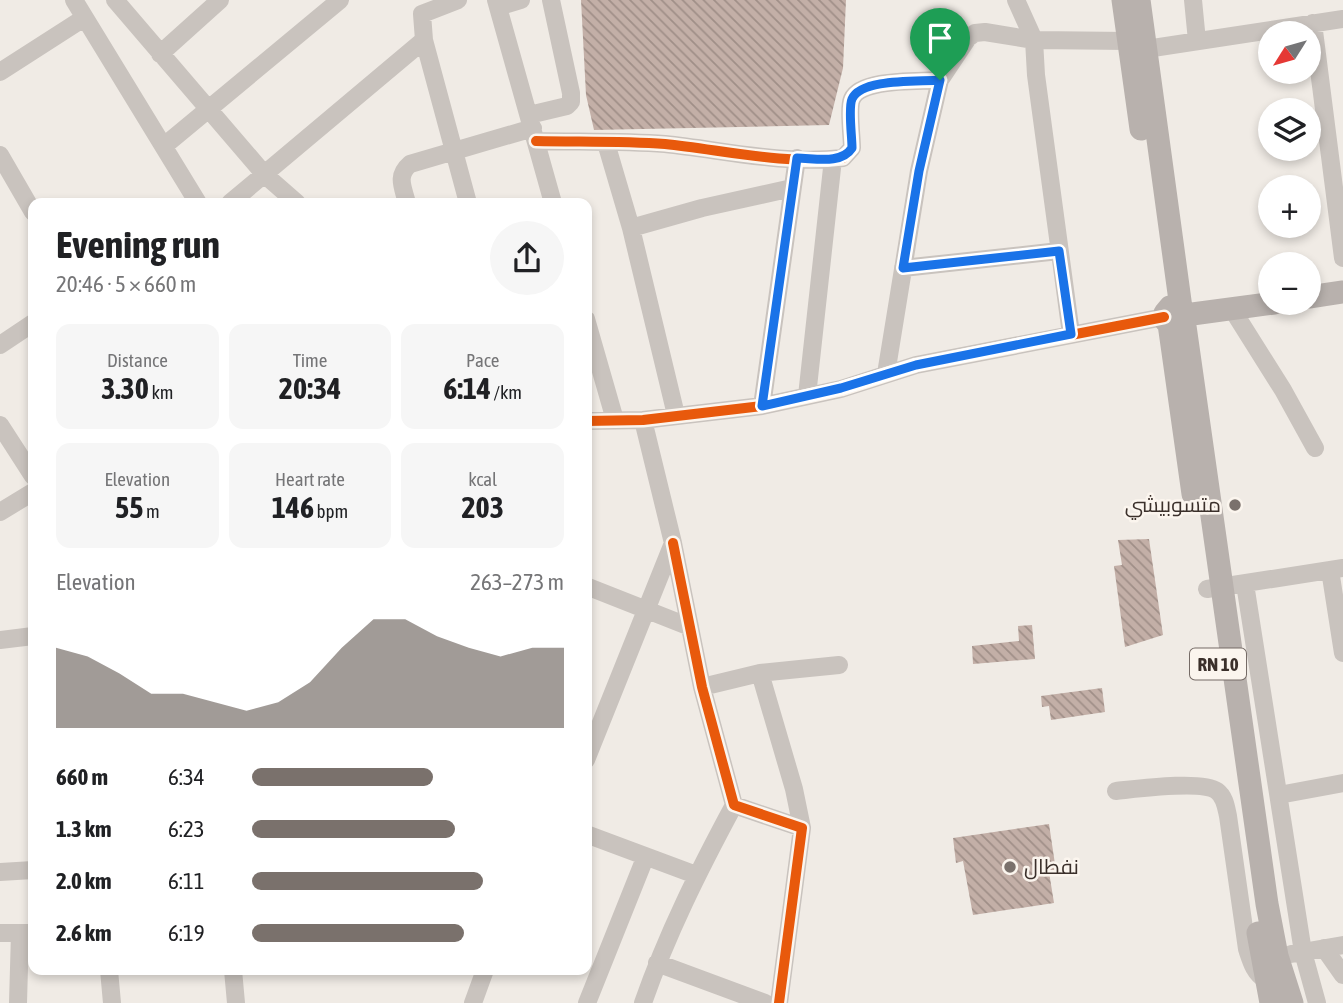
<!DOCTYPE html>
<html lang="en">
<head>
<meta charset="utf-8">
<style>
  body { margin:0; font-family:"Asap Condensed",Cairo,sans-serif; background:#f6f6f6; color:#202124; height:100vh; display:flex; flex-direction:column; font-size:26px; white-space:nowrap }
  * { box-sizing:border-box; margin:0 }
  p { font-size:23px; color:#757577 }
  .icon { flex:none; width:38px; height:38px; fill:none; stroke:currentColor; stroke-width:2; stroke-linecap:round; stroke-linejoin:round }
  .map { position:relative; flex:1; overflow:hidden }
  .side { position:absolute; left:28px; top:198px; width:564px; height:777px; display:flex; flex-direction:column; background:#fff; border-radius:14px; box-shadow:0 4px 10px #0003 }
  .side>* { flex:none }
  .needle { width:46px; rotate:233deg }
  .controls { position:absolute; left:1258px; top:21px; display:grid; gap:14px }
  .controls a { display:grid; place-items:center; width:63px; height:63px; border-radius:50%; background:#fff; box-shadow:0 4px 10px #0003; font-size:35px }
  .pin { position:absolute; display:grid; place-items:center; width:60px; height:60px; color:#fff; margin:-72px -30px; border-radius:50% 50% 50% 0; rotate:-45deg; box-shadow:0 0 7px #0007 }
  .pin .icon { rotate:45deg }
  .round { display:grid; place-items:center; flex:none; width:74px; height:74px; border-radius:37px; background:#f6f6f6 }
  .head { display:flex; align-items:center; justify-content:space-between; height:119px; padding:0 28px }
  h1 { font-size:38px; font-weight:700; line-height:52px }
  .metrics { display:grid; grid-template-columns:repeat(3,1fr); gap:10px; height:119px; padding:7px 28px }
  .metrics div { display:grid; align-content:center; border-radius:14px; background:#f6f6f6; text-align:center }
  .metrics b { font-size:30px; font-weight:700 }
  .metrics small { font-size:19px; font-weight:400 }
  .metrics p { font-size:19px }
  .chart { height:196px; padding:14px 28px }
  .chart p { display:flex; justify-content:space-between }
  .chart svg { width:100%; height:126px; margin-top:7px; fill:#7a716c; opacity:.7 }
  ul { padding:0 28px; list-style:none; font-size:23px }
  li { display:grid; grid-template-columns:112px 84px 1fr; align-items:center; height:52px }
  li i { height:18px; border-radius:9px; background:#7a716c }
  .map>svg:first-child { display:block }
</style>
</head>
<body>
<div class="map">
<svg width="1343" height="1003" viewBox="0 0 1343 1003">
  <defs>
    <pattern id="building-back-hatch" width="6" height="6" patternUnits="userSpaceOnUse" patternTransform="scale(1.75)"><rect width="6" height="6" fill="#c3afa7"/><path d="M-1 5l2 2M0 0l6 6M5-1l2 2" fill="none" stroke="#a08f88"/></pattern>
  </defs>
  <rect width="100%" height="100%" fill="#f0ebe5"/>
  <path fill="url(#building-back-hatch)" d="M581 0H846L843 68 829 125 594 130 586 95Z
    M1149 539 1163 635 1125 647 1114 566 1122 565 1118 540Z
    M1032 625 1035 659 973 664 972 646 1019 641 1018 626Z
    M1102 688 1105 712 1051 720 1049 706 1042 707 1041 696Z
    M1049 824 1056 871 1049 872 1054 903 973 915 963 861 956 863 953 838Z"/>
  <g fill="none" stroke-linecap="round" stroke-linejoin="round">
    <path stroke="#c9c3be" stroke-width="18" d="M74 0 198 203
      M115 0 265 175 297 203
      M496 0 553 203
      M1016 0 1034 40
      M1193 0 1197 41
      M498 7 521 0
      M1313 23 1343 258
      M424 40 468 203
      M1133 51 1343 19
      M160 54 220 0
      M0 72 84 18
      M529 115 567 106 571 102V93L551 0
      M536 141C579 142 623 141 665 144 723 150 784 165 843 158L852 148C852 137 848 108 852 99 861 78 920 82 940 80
      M606 143 631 228 676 415
      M164 146 340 0
      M0 155 33 212
      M230 203 424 40 422 14 458 0
      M407 203C403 187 396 176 410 164L533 128
      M631 228 702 208 792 188
      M903 268 1059 251
      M1232 309 1283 390 1315 448
      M586 319 615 420
      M1071 334 1036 75 1034 40 1128 41
      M0 345 33 323
      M886 374 919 171 940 80 968 38 975 33 985 32 1034 40
      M807 396 833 159
      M762 406 797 158
      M586 421 643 420 762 406 841 389 916 365 1164 317
      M0 425 33 476
      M0 512 33 492
      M673 543 702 687 734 805 802 828 779 1003
      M1330 570 1343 653
      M1245 584 1303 952 1317 1003
      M586 586 690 627
      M1207 589 1343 568
      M0 640 33 636
      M760 673 794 789 802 828
      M702 687 760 673 839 665
      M586 760 673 543 643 420
      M1116 791C1136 789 1202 780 1217 791 1225 797 1226 807 1228 816L1247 949C1251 961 1254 973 1266 980
      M1279 795 1343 783
      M586 834 696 875
      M0 872 33 870
      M0 933H33
      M1324 948 1343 975
      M1291 954 1343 945
      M657 963 765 1003
      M109 970 112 1003
      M233 970 236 1003
      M18 1003 20 933
      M473 1003 485 970
      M587 1003 645 858
      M643 1003C667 934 699 870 734 805"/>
    <path stroke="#b8b1ad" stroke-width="23" d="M1123 0 1141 129
      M1139 0 1181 308 1185 315 1179 325H1172L1166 321 1165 313 1170 307 1181 308
      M1309 297 1343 292
      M1185 315 1274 303
      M1184 319 1267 904 1277 956 1292 1003
      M1169 324 1193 494
      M1258 933 1271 1003"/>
    <g stroke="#fbf5ee" stroke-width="15">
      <path id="cycleway" d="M536 141C579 142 623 141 665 144 723 150 784 165 843 158L852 148C852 137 848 108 852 99 861 78 920 82 940 80
        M586 421 643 420 762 406 841 389 916 365 1164 317
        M673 543 702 687 734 805 802 828 779 1003"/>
    </g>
    <use href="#cycleway" stroke="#e8590c" stroke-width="10"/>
  </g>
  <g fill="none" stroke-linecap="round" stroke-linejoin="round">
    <g stroke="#fff" stroke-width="14">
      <path id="route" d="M940 80 919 171 903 268 1059 251 1071 334 916 365 841 388 762 406 797 158C814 158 841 165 852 148 852 136 848 108 852 99 861 78 919 82 940 80Z"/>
    </g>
    <use href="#route" stroke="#1a73e8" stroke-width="9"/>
  </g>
  <g fill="#7a716c" stroke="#fbf5ee" stroke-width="2.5">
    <circle cx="1235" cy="505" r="7"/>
    <circle cx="1010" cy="867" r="7"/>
  </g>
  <g text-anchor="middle" stroke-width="5" stroke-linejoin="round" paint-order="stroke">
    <rect fill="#fbf5ee" stroke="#756b66" stroke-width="2" x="1190" y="648.5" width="56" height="31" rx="5"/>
    <g font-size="19" font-weight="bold" fill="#3b302b">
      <text x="1218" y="671">RN 10</text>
    </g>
    <g font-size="21" fill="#3b302b" stroke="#fbf5ee" text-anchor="end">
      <text x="1221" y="512">متسوبيشي</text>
      <text x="1024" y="874" text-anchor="start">نفطال</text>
    </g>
  </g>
</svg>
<div class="controls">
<a><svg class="needle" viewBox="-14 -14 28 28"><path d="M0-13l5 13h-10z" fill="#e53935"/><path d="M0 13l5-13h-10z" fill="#757577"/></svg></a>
<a><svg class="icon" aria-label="layers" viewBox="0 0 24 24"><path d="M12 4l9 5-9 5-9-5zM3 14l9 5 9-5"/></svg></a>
<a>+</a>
<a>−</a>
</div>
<div class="pin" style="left:940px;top:80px;background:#1e9e55"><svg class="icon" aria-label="arrive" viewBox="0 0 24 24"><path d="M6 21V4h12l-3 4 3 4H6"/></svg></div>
<section class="side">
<div class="head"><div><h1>Evening run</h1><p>20:46 · 5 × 660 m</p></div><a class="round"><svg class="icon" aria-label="share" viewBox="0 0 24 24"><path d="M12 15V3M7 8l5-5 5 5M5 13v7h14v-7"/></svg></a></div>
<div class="metrics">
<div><p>Distance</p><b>3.30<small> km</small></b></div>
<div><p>Time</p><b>20:34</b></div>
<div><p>Pace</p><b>6:14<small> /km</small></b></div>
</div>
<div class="metrics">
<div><p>Elevation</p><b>55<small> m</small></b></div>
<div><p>Heart rate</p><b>146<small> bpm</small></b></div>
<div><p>kcal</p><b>203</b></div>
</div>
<div class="chart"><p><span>Elevation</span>263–273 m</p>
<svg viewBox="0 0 160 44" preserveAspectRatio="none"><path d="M0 44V16L10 19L20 25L30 32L40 32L50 35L60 38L70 35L80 28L90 16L100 6L110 6L120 12L130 16L140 19L150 16L160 16V44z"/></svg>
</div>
<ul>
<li><b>660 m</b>6:34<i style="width:58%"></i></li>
<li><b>1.3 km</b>6:23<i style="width:65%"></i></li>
<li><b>2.0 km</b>6:11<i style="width:74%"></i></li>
<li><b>2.6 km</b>6:19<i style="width:68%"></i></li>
</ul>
</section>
</div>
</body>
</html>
